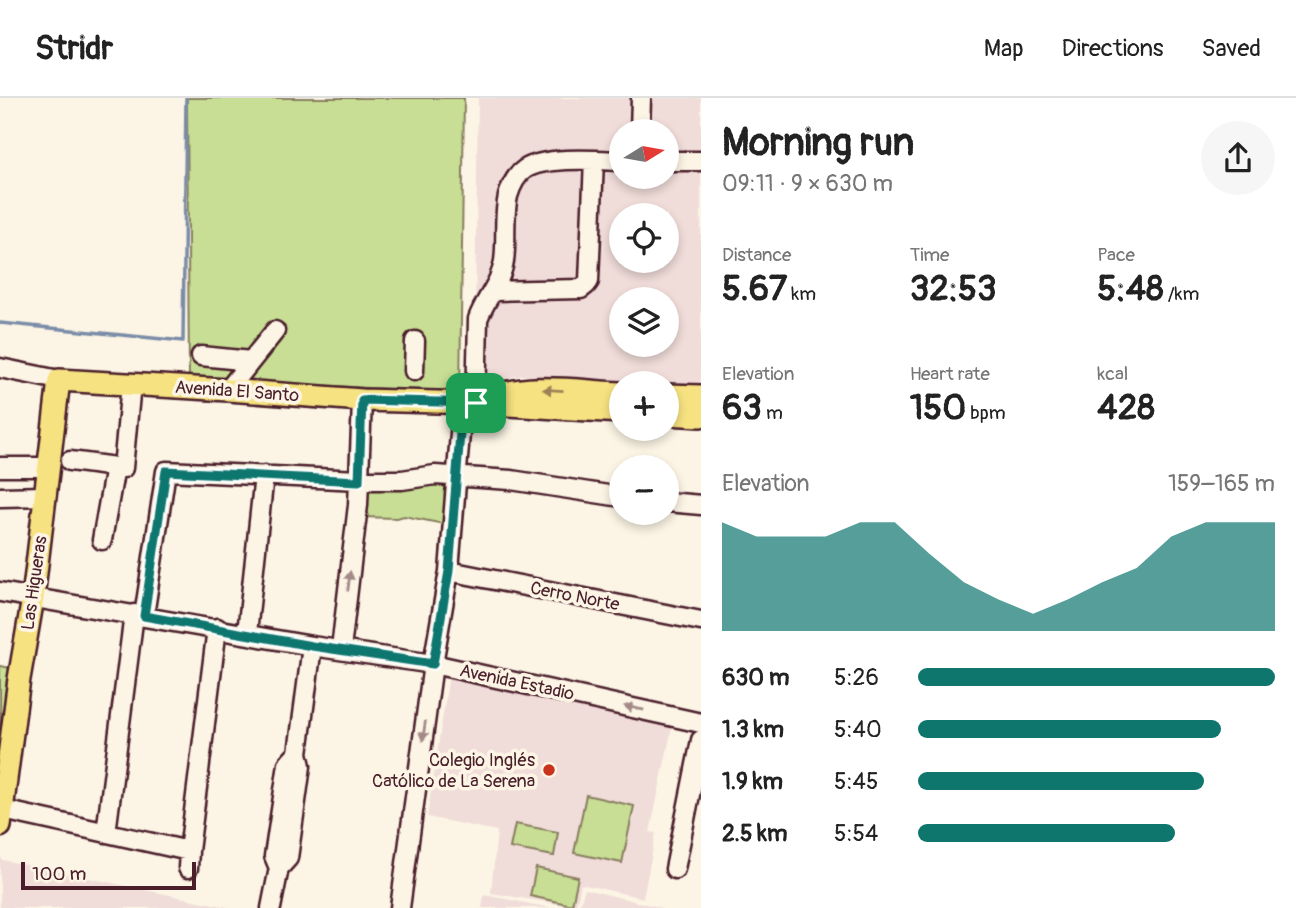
<!DOCTYPE html>
<html lang="en">
<head>
<meta charset="utf-8">
<style>
  body { margin:0; font-family:Pangolin,sans-serif; background:#f6f6f6; color:#222; height:100vh; display:flex; flex-direction:column; font-size:26px; white-space:nowrap }
  * { box-sizing:border-box; margin:0 }
  p { font-size:23px; color:#767676 }
  .icon { flex:none; width:38px; height:38px; fill:none; stroke:currentColor; stroke-width:2; stroke-linecap:round; stroke-linejoin:round }
  .map { position:relative; flex:1; overflow:hidden }
  .sheet { display:flex; flex-direction:column; background:#fff; width:595px }
  .sheet>* { flex:none }
  .needle { width:46px; rotate:79deg }
  .fabs { position:absolute; left:609px; top:21px; display:grid; gap:14px }
  .fabs a { display:grid; place-items:center; width:70px; height:70px; border-radius:50%; background:#fff; box-shadow:0 4px 10px #0003; font-size:35px }
  .scale { position:absolute; left:21px; bottom:18px; width:175px; box-sizing:border-box; padding-left:7px; border:4px solid #4a1f2b; border-top:0; font-size:19px; line-height:24px; white-space:nowrap; color:#4a1f2b; -webkit-text-stroke:5px #fcf5e5; paint-order:stroke }
  .pin { position:absolute; display:grid; place-items:center; width:60px; height:60px; color:#fff; margin:-30px; border-radius:14px; box-shadow:0 4px 10px #0006 }
  .round { display:grid; place-items:center; flex:none; width:74px; height:74px; border-radius:37px; background:#f6f6f6 }
  .headline { display:flex; align-items:center; justify-content:space-between; height:119px; padding:0 21px }
  h1 { font-size:38px; font-weight:700; line-height:52px }
  .metrics { display:grid; grid-template-columns:repeat(3,1fr); gap:10px; height:119px; padding:7px 21px }
  .metrics div { display:grid; align-content:center }
  .metrics b { font-size:35px; font-weight:700 }
  .metrics small { font-size:19px; font-weight:400 }
  .metrics p { font-size:19px }
  .chart { height:196px; padding:14px 21px }
  .chart p { display:flex; justify-content:space-between }
  .chart svg { width:100%; height:126px; margin-top:7px; fill:#0f766e; opacity:.7 }
  ul { padding:0 21px; list-style:none; font-size:23px }
  li { display:grid; grid-template-columns:112px 84px 1fr; align-items:center; height:52px }
  li i { height:18px; border-radius:9px; background:#0f766e }
  header { display:flex; align-items:center; gap:42px; box-sizing:border-box; height:98px; padding:0 35px; background:#fff; border-bottom:2px solid #e0e0e0 }
  header strong { font-size:33px }
  nav { display:flex; gap:38px; margin-inline-start:auto; font-size:24px }
  main { display:flex; flex:1; min-height:0 }
  .map>svg:first-child { display:block }
</style>
</head>
<body>
<header>
<strong>Stridr</strong>
<nav><a>Map</a><a>Directions</a><a>Saved</a></nav>
</header>
<main>
<div class="map">
<svg width="701" height="810" viewBox="0 0 701 810">
  <rect width="100%" height="100%" fill="#fcf5e5"/>
  <filter id="ink" filterUnits="userSpaceOnUse"><feTurbulence type="fractalNoise" baseFrequency=".0143" numOctaves="2"/><feDisplacementMap in="SourceGraphic" scale="14" xChannelSelector="R" yChannelSelector="G"/><feConvolveMatrix kernelMatrix="1 2 1 2 8 2 1 2 1" color-interpolation-filters="sRGB"/></filter>
  <g filter="url(#ink)">
    <path fill="#f0dcd9" fill-rule="evenodd" d="M478 0H701V289L667 287V285L522 277 500 281 474 290ZM621 33H667V79H621ZM621 117H667V163H621ZM621 201H667V247H621Z
      M449 578 673 625 650 734 656 735 643 800 581 786 576 809 491 795 497 733 427 719Z
      M0 757 2 762 232 810H0Z
      M585 791 662 810H578Z
      M484 797 551 810H482Z"/>
    <path fill="#c7de94" stroke="#887e60" stroke-width="2" d="M187 0H464L460 295 189 280Z
      M449 384V427L404 418 397 420 360 419 361 389Z
      M0 568 10 570 0 636Z
      M586 697 634 708 622 765 574 755Z
      M515 726 558 734 554 758 510 750Z
      M536 770 578 779 572 807 530 798Z"/>
    <g fill="none" stroke-linecap="round" stroke-linejoin="round">
      <path stroke="#7a8ca7" stroke-width="3.5" d="M0 225 183 243 186 0"/>
      <g stroke="#4a1f2b" stroke-width="23">
        <path id="minor" d="M640 33 641 0
          M667 63H701
          M493 193 581 191 586 187 589 183 594 62
          M201 258 251 263
          M0 270 59 282
          M414 273 415 243
          M228 292 275 233
          M70 363 123 370 131 286
          M0 369H49
          M0 399 46 398
          M667 404 701 407
          M102 442 115 369
          M449 473 701 523
          M0 494 312 548 433 566 701 625
          M144 518 166 373 360 382H402L435 377 511 382 621 399
          M247 535 264 377
          M341 551 358 407 362 302
          M3 712 189 753 188 770
          M106 735 134 516
          M189 753 217 530
          M279 770 288 760 301 668 298 655
          M675 771 701 642
          M271 810 279 770 274 758 288 666 298 655 312 548
          M400 810 433 566 449 473 461 323 466 311 476 305 478 221C485 201 501 185 504 163 507 142 503 119 508 98 511 88 516 77 525 71 545 58 597 62 621 63"/>
      </g>
      <g stroke="#4a1f2b" stroke-width="26">
        <path id="major" d="M667 297 701 298
          M488 300C529 284 578 293 621 295
          M667 316 701 318
          M0 728 19 581 33 500 59 282 228 292 362 302 476 305 621 314"/>
      </g>
      <use href="#minor" stroke="#fcf5e5" stroke-width="18"/>
      <use href="#major" stroke="#f6e281" stroke-width="21"/>
    </g>
    <defs><path id="oneway-solid" d="M-6-.8H1V-3.2L6.5 0L1 3.2V.8H-6Z" transform="scale(1.75)"/></defs>
    <use fill="#a08056" href="#oneway-solid" transform="translate(553 292) rotate(-177)"/>
    <g fill="#a38a88">
      <use href="#oneway-solid" transform="translate(349 483) rotate(-83)"/>
      <use href="#oneway-solid" transform="translate(634 610) rotate(-168)"/>
      <use href="#oneway-solid" transform="translate(424 633) rotate(98)"/>
    </g>
  </g>
  <g fill="none" stroke-linecap="round" stroke-linejoin="round" filter="url(#ink)">
    <g stroke="#fff" stroke-width="14">
      <path id="route" d="M362 302 476 305 466 311 461 323 449 473 433 566 312 548 144 518 166 373 359 383Z"/>
    </g>
    <use href="#route" stroke="#0f766e" stroke-width="9"/>
  </g>
  <circle fill="#c8321e" stroke="#fcf5e5" stroke-width="2.5" cx="549" cy="672" r="7"/>
  <g text-anchor="middle" stroke-width="7" stroke-linejoin="round" paint-order="stroke">
    <g font-size="18" fill="#4a1f2b" stroke="#fcf5e5">
      <text transform="translate(237 293) rotate(4)" y="6">Avenida El Santo</text>
      <text transform="translate(34 485) rotate(-82)" y="6">Las Higueras</text>
      <text transform="translate(575 498) rotate(11)" y="6">Cerro Norte</text>
      <text transform="translate(517 584) rotate(12)" y="6">Avenida Estadio</text>
    </g>
    <g font-size="18" fill="#4a1f2b" stroke="#fcf5e5" text-anchor="end">
      <text x="535" y="668">Colegio Inglés<tspan x="535" dy="21">Católico de La Serena</tspan></text>
    </g>
  </g>
</svg>
<div class="fabs">
<a><svg class="needle" viewBox="-14 -14 28 28"><path d="M0-13l5 13h-10z" fill="#e53935"/><path d="M0 13l5-13h-10z" fill="#767676"/></svg></a>
<a><svg class="icon" aria-label="locate" viewBox="0 0 24 24"><circle cx="12" cy="12" r="6"/><path d="M12 2v4M12 18v4M2 12h4M18 12h4"/></svg></a>
<a><svg class="icon" aria-label="layers" viewBox="0 0 24 24"><path d="M12 4l9 5-9 5-9-5zM3 14l9 5 9-5"/></svg></a>
<a>+</a>
<a>−</a>
</div>
<div class="scale">100 m</div>
<div class="pin" style="left:476px;top:305px;background:#1e9e55"><svg class="icon" aria-label="arrive" viewBox="0 0 24 24"><path d="M6 21V4h12l-3 4 3 4H6"/></svg></div>
</div>
<section class="sheet">
<div class="headline"><div><h1>Morning run</h1><p>09:11 · 9 × 630 m</p></div><a class="round"><svg class="icon" aria-label="share" viewBox="0 0 24 24"><path d="M12 15V3M7 8l5-5 5 5M5 13v7h14v-7"/></svg></a></div>
<div class="metrics">
<div><p>Distance</p><b>5.67<small> km</small></b></div>
<div><p>Time</p><b>32:53</b></div>
<div><p>Pace</p><b>5:48<small> /km</small></b></div>
</div>
<div class="metrics">
<div><p>Elevation</p><b>63<small> m</small></b></div>
<div><p>Heart rate</p><b>150<small> bpm</small></b></div>
<div><p>kcal</p><b>428</b></div>
</div>
<div class="chart"><p><span>Elevation</span>159–165 m</p>
<svg viewBox="0 0 160 44" preserveAspectRatio="none"><path d="M0 44V6L10 11L20 11L30 11L40 6L50 6L60 17L70 27L80 33L90 38L100 33L110 27L120 22L130 11L140 6L150 6L160 6V44z"/></svg>
</div>
<ul>
<li><b>630 m</b>5:26<i style="width:100%"></i></li>
<li><b>1.3 km</b>5:40<i style="width:85%"></i></li>
<li><b>1.9 km</b>5:45<i style="width:80%"></i></li>
<li><b>2.5 km</b>5:54<i style="width:72%"></i></li>
</ul>
</section>
</main>
</body>
</html>
